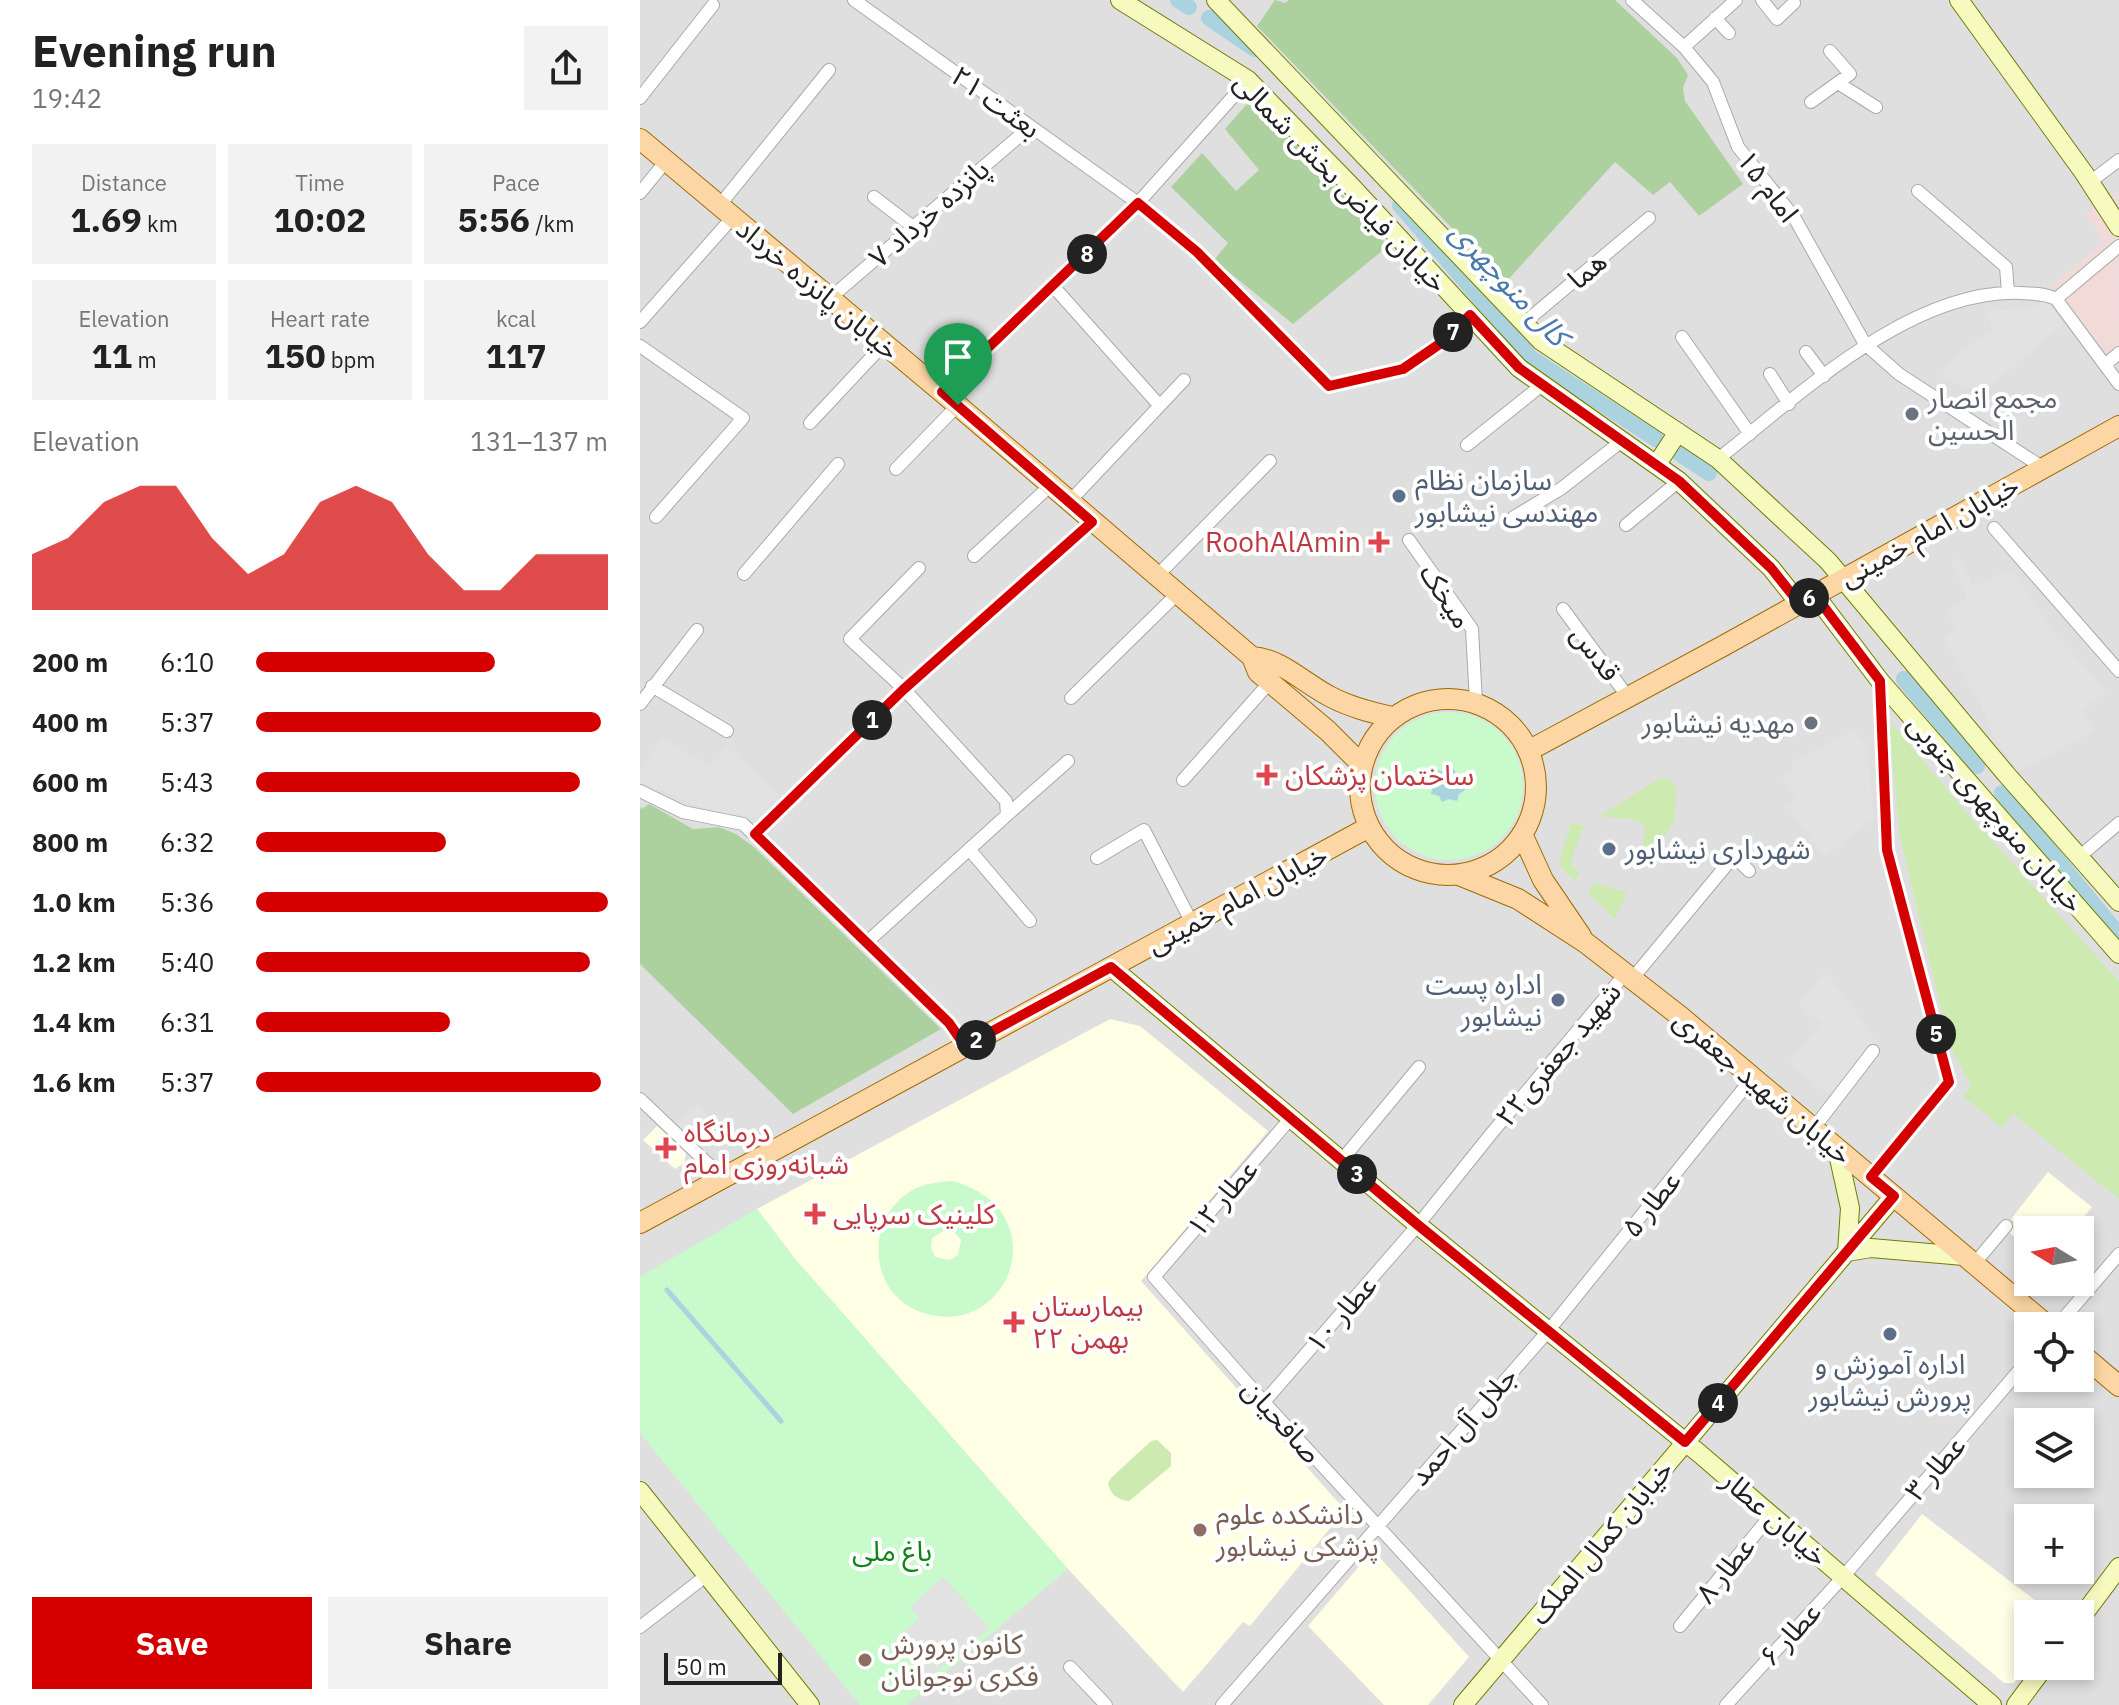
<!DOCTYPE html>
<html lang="en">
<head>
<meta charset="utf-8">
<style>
  body { margin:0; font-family:"IBM Plex Sans","Noto Sans Arabic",sans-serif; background:#f2f2f2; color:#222; height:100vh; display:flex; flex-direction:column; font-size:30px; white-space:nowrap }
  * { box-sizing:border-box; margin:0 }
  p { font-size:26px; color:#767676 }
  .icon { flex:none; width:44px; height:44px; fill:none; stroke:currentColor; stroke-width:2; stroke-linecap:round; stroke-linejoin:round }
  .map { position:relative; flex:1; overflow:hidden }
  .panel { display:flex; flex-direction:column; background:#fff; width:640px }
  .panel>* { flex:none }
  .needle { width:52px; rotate:280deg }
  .fabs { position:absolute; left:1374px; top:1216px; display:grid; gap:16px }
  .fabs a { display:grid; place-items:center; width:80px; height:80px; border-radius:0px; background:#fff; box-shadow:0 4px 12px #0003; font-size:40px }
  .scale { position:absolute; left:24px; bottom:20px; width:118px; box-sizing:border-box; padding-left:8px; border:4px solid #222; border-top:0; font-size:22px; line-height:28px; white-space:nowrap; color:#222; -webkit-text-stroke:6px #fff; paint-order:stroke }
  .pin { position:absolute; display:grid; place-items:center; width:68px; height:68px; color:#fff; margin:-82px -34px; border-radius:50% 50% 50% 0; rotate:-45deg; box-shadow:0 0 8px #0007 }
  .pin .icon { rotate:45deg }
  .km { position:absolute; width:40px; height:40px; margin:-20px; border-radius:50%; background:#222; color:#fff; font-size:22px; line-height:40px; text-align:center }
  .round { display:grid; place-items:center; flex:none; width:84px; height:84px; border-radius:0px; background:#f2f2f2 }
  .headline { display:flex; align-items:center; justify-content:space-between; height:136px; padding:0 32px }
  h1 { font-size:44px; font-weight:700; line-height:60px }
  .metrics { display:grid; grid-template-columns:repeat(3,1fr); gap:12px; height:136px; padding:8px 32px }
  .metrics div { display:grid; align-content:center; border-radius:0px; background:#f2f2f2; text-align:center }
  .metrics b { font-size:34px; font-weight:700 }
  .metrics small { font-size:22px; font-weight:400 }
  .metrics p { font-size:22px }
  .chart { height:224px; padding:16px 32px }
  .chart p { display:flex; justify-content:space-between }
  .chart svg { width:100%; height:144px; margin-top:8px; fill:#d40000; opacity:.7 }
  .action { display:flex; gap:16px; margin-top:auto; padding:16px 32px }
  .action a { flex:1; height:92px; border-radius:0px; background:#d40000; color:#fff; font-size:32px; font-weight:700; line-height:92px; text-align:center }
  .action a+a { background:#f2f2f2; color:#222 }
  ul { padding:0 32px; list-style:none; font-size:26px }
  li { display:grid; grid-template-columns:128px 96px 1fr; align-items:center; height:60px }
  li i { height:20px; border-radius:10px; background:#d40000 }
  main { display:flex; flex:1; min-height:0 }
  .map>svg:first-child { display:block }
</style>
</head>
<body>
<main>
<section class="panel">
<div class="headline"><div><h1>Evening run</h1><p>19:42</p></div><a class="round"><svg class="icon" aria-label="share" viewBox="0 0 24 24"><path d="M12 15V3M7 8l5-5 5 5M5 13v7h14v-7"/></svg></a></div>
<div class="metrics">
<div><p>Distance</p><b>1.69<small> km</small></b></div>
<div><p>Time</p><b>10:02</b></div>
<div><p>Pace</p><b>5:56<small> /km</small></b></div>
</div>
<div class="metrics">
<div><p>Elevation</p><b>11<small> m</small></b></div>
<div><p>Heart rate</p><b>150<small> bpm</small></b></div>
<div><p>kcal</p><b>117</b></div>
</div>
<div class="chart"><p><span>Elevation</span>131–137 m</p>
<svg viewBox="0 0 160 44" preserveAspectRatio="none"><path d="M0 44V27L10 22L20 11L30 6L40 6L50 22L60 33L70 27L80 11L90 6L100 11L110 27L120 38L130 38L140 27L150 27L160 27V44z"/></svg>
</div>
<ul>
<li><b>200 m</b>6:10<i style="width:68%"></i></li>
<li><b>400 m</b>5:37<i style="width:98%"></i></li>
<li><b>600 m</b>5:43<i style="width:92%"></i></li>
<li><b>800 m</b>6:32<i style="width:54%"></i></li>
<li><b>1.0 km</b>5:36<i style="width:100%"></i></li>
<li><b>1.2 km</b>5:40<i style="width:95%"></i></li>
<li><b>1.4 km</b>6:31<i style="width:55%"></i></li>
<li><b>1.6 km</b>5:37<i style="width:98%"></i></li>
</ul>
<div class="action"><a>Save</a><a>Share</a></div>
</section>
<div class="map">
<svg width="1479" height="1705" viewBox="0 0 1479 1705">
  <rect width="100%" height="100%" fill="#f2efe9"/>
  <path fill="#e0dfdf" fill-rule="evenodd" d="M0 0H1479V1705H0ZM1388 1230H1440V1282H1388ZM1388 1326H1440V1378H1388ZM1388 1422H1440V1474H1388ZM1388 1518H1440V1570H1388ZM1388 1614H1440V1666H1388Z"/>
  <path fill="#f2dad9" d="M1478 191 1479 362 1476 364 1412 286 1463 242 1446 214Z"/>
  <path fill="#ffffe5" d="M470 1019 500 1026 628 1131 501 1281 705 1510 610 1626 603 1622 543 1692 428 1569 155 1259 117 1209Z
    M17 1126 46 1153 44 1163 35 1169 3 1140Z
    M1408 1172 1452 1207 1433 1230H1388V1248L1367 1231 1374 1222 1371 1219Z
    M1282 1514 1413 1614H1388V1665L1374 1683H1364L1235 1574Z
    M733 1550 829 1657 788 1705H744L668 1626Z"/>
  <path fill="#cdebb0" d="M1254 726 1325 811 1479 981V1199L1373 1114 1362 1128 1323 1096 1331 1086 1310 1046 1260 836 1249 728Z
    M1018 779H1028L1037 788 1034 821 1017 849 1000 854 1005 834 1004 824 991 819 960 816Z
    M931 823 944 826 931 860 932 865 940 874 934 881 920 866 921 855Z
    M956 883 987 893 975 919 947 893Z
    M517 1440 531 1453V1466L494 1497 489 1501C477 1500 470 1494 468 1483L471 1478 511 1441Z"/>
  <path fill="#add19e" d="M635 0 645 3 649 0H975L1037 58 1048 75 1043 88 1045 101 1103 184 1059 216 1030 182 1013 195 975 162 865 283 617 26Z
    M614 96 748 246 653 324 574 260 588 243 531 187 562 153 596 191 619 170 585 129Z
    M9 804 53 829 79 827 96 834 114 847 301 1029 153 1114 0 964V807L2 809Z"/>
  <path fill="#c8facc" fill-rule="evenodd" d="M735 786a74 74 0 1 1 148 0a74 74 0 1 1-148 0Z
    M312 1181C417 1209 372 1337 287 1314 270 1310 254 1298 246 1282 230 1250 240 1209 271 1191 284 1183 298 1182 312 1181ZM305 1230 314 1232 321 1240 318 1255 310 1260 295 1257 291 1248 292 1238Z
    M117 1209 155 1259 428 1569 267 1705H220L0 1433V1277Z"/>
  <path fill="#e2e2e2" d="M1407 299 1423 324 1350 386 1346 393 1299 377 1319 352 1354 331 1345 311 1394 308Z
    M1318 558 1334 587 1366 571 1369 575 1374 572 1415 634 1467 692 1442 710 1454 731 1378 772 1347 724 1348 720 1304 638 1316 629 1308 610 1328 598 1311 561Z
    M1215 729 1222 741 1226 740 1234 818 1184 856 1147 807 1157 800 1141 778 1155 770 1151 763Z
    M23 738 70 767 87 747 139 795 117 818 87 814 53 804 0 781V772Z
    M1184 973 1192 980 1237 1041 1192 1097 1149 1063 1181 1023 1159 1005Z
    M58 1105 85 1132 61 1146 38 1124Z
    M303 1577 350 1628 286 1680 253 1642 279 1618 270 1607Z"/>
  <path fill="#aad3df" d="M813 768 817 775 823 777 822 784 825 790 819 794 817 801 809 799 802 802 799 796 791 794 793 785 791 780 796 777 798 770 805 772Z"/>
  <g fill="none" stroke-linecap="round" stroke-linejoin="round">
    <path stroke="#aad3df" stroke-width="5" d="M27 1290 141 1421"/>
    <path stroke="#aad3df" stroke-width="16" d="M538 0 549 7
      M569 18 615 49
      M760 205 891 358 1016 439
      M1040 454 1069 473
      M1264 679 1337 766
      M1362 793 1479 935"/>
    <g stroke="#a9a9a9" stroke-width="14">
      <path id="street" d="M214 0 498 203 557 252 689 386 763 369 804 341 830 315
        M992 0 1044 47 1073 82 1098 147 1154 217 1225 344 1259 374 1402 467
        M1122 0 1137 19 1154 3
        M1075 18 1089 33
        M1044 47 1096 0
        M1198 83 1236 107
        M0 98 73 5
        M1171 102 1210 74 1190 51
        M1450 182 1479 160
        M1278 191 1366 267 1368 292
        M0 193 26 161
        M234 197 273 227
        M79 206 189 70
        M413 286 519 405
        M189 299 390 127
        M1416 299 1479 246
        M0 322 92 218
        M884 323 1009 218
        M1042 337 1110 434
        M0 346 103 418 16 517
        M1166 352 1184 376
        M1466 364 1479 353
        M1130 374 1149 404
        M302 392 498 203 608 80
        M170 423 244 344
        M827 445 902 385
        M1078 459C1159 395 1272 288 1381 293 1393 294 1405 293 1416 299L1479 384
        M256 469 318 405
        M430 501 544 380
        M874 517 922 488 983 440
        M986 525 1039 481
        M1354 528 1479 671
        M769 540 832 629 836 703
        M334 556 411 485
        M104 574 198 464
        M516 577 630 461
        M923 609 988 697
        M12 686 87 731
        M431 698 537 594
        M0 704 57 630
        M543 780 630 682
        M0 791 43 812 103 824 309 1023 325 1046
        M367 815 428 761
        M115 834 264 689 452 522
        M329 849 390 921
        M1439 857 1479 823
        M457 858 504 830 552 923
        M226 943 367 815 366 801 264 689 210 639 279 568
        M992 979 1094 856 1109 871
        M0 1099 84 1179
        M650 1119 514 1277 624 1402 902 1705
        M1173 1129 1233 1051
        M701 1161 779 1067
        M1231 1177 1309 1082 1247 850 1240 681
        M1334 1264 1366 1226
        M1417 1326 1479 1254
        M624 1402 778 1225 851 1134 985 974
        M1040 1626 1131 1515
        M0 1627 67 1575
        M430 1667 466 1705
        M582 1705 909 1330 1113 1077
        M1086 1705 1203 1577 1388 1360"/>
    </g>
    <g stroke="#707d05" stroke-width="20">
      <path id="secondary" d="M480 0 608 80 713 188 879 368 1039 481 1131 568 1159 603
        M576 0 901 341 1078 459 1188 561 1366 774 1479 902
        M1319 0 1444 173 1479 227
        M1017 464 1038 432
        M1175 595 1240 681 1479 954
        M471 967 778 1225 1060 1454 1352 1705
        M1197 1149 1210 1208 1207 1252 1231 1248 1324 1256
        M0 1491 170 1705
        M1440 1619 1479 1567
        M823 1705 1254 1196
        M1376 1705 1405 1666"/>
    </g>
    <g stroke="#a06b00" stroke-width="22">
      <path id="primary" d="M0 139 302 392 612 657 618 672 688 731 722 765
        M612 657C640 658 665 684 691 697 710 707 730 712 752 717
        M720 787a88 88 0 1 1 176 0a88 88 0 1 1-176 0Z
        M888 751 1083 646 1479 426
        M882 834 903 880 941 936
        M819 875 878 899 946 943 1041 1017 1408 1326
        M0 1223 729 827
        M1440 1353 1479 1386"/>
    </g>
    <use href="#street" stroke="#fff" stroke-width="12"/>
    <use href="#secondary" stroke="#f7fabf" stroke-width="18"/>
    <use href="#primary" stroke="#fcd6a4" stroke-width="20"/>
  </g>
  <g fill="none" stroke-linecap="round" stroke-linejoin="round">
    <g stroke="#fff" stroke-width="16">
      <path id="route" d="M498 203 557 252 689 386 763 369 804 341 830 315 879 368 1039 481 1131 568 1159 603 1175 595 1240 681 1247 850 1309 1082 1231 1177 1254 1196 1045 1442 778 1225 471 967 325 1046 309 1023 115 834 264 689 452 522 302 392Z"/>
    </g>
    <use href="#route" stroke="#d40000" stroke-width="10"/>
  </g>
  <g fill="#6b7280" stroke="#fff" stroke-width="3">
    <circle cx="1272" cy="414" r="8"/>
    <circle cx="1171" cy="723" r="8"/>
  </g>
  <g fill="#5c6f8a" stroke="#fff" stroke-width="3">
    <circle cx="759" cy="496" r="8"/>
    <circle cx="969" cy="849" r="8"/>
    <circle cx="918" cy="1000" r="8"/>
    <circle cx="1250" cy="1334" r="8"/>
  </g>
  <g fill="#e0444e" stroke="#fff" stroke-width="3">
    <path d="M735 530h8v8h8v8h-8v8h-8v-8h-8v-8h8z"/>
    <path d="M623 763h8v8h8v8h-8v8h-8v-8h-8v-8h8z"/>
    <path d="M22 1136h8v8h8v8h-8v8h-8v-8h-8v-8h8z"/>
    <path d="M171 1202h8v8h8v8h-8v8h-8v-8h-8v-8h8z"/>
    <path d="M370 1310h8v8h8v8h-8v8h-8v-8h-8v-8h8z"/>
  </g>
  <g fill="#8d6e63" stroke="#fff" stroke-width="3">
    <circle cx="560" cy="1530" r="8"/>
    <circle cx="225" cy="1660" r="8"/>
  </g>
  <g text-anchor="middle" stroke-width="8" stroke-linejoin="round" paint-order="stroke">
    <g font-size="28" fill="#222" stroke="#fff">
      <text transform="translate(356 102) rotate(36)" y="10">بعثت ۲۱</text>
      <text transform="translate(701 182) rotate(46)" y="10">خیابان فیاض بخش شمالی</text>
      <text transform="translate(1128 186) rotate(53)" y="10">امام ۱۵</text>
      <text transform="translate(289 213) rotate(-41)" y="10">پانزده خرداد ۷</text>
      <text transform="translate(947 270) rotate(-40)" y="10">هما</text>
      <text transform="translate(178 289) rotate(40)" y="10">خیابان پانزده خرداد</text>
      <text transform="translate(1289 531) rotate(-29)" y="10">خیابان امام خمینی</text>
      <text transform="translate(806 596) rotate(57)" y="10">میخک</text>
      <text transform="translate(956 653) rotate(53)" y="10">قدس</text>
      <text transform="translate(1356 813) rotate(49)" y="10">خیابان منوچهری جنوبی</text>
      <text transform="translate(597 899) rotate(-28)" y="10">خیابان امام خمینی</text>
      <text transform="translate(918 1054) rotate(-50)" y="10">شهید جعفری۲۲</text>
      <text transform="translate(1123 1087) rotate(40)" y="10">خیابان شهید جعفری</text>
      <text transform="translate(582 1198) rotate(-49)" y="10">عطار ۱۲</text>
      <text transform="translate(1011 1204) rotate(-51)" y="10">عطار ۵</text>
      <text transform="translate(701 1314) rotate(-49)" y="10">عطار ۱۰</text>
      <text transform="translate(642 1421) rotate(48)" y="10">صافحیان</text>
      <text transform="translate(823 1426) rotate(-49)" y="10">جلال آل احمد</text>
      <text transform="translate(1295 1468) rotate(-49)" y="10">عطار ۳</text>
      <text transform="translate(1135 1518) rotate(41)" y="10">خیابان عطار</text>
      <text transform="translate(961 1542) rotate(-50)" y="10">خیابان کمال الملک</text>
      <text transform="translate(1085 1570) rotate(-51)" y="10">عطار ۸</text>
      <text transform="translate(1150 1634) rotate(-47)" y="10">عطار ۶</text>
    </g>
    <g font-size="28" fill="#5b616d" stroke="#fff" text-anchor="start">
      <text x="1288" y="408">مجمع انصار<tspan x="1288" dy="32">الحسین</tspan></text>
      <text x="1155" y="733" text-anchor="end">مهدیه نیشابور</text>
    </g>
    <g font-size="28" fill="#4e5e75" stroke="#fff" text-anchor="start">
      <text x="775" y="490">سازمان نظام<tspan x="775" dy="32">مهندسی نیشابور</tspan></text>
      <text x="985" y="859">شهرداری نیشابور</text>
      <text x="902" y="994" text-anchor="end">اداره پست<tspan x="902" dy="32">نیشابور</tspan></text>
      <text x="1250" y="1374" text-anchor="middle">اداره آموزش و<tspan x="1250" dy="32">پرورش نیشابور</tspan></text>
    </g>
    <g font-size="28" fill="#be3a42" stroke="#fff" text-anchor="start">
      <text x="721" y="552" text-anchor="end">RoohAlAmin</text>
      <text x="645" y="785">ساختمان پزشکان</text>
      <text x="44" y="1142">درمانگاه<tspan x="44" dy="32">شبانه‌روزی امام</tspan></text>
      <text x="193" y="1224">کلینیک سرپایی</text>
      <text x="392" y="1316">بیمارستان<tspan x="392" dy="32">۲۲ بهمن</tspan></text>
    </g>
    <g font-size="28" fill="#785e54" stroke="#fff" text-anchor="start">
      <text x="576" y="1524">دانشکده علوم<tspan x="576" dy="32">پزشکی نیشابور</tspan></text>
      <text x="241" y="1654">کانون پرورش<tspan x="241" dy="32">فکری نوجوانان</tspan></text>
    </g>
    <g font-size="28" fill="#0c8416" stroke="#fff">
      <text x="252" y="1561">باغ ملی</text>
    </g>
    <g font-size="30" font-style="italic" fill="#4a7aab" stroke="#fff">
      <text transform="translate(869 284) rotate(47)" y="10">کال منوچهری</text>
    </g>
  </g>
</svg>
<div class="fabs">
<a><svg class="needle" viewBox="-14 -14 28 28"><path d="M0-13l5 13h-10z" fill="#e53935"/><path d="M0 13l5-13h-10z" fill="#767676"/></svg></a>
<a><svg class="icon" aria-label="locate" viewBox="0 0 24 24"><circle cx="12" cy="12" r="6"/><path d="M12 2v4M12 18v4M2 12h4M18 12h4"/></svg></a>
<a><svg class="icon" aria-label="layers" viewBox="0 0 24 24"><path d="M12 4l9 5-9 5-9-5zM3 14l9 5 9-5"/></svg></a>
<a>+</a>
<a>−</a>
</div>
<div class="scale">50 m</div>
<div class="pin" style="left:318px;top:405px;background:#1e9e55"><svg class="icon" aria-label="arrive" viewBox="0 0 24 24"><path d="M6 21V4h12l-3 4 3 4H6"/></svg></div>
<b class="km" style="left:232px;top:720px">1</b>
<b class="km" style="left:336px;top:1040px">2</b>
<b class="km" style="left:717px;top:1174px">3</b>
<b class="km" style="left:1078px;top:1403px">4</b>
<b class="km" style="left:1296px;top:1034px">5</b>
<b class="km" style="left:1169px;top:598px">6</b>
<b class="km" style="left:813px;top:332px">7</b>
<b class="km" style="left:447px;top:254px">8</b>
</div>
</main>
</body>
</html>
